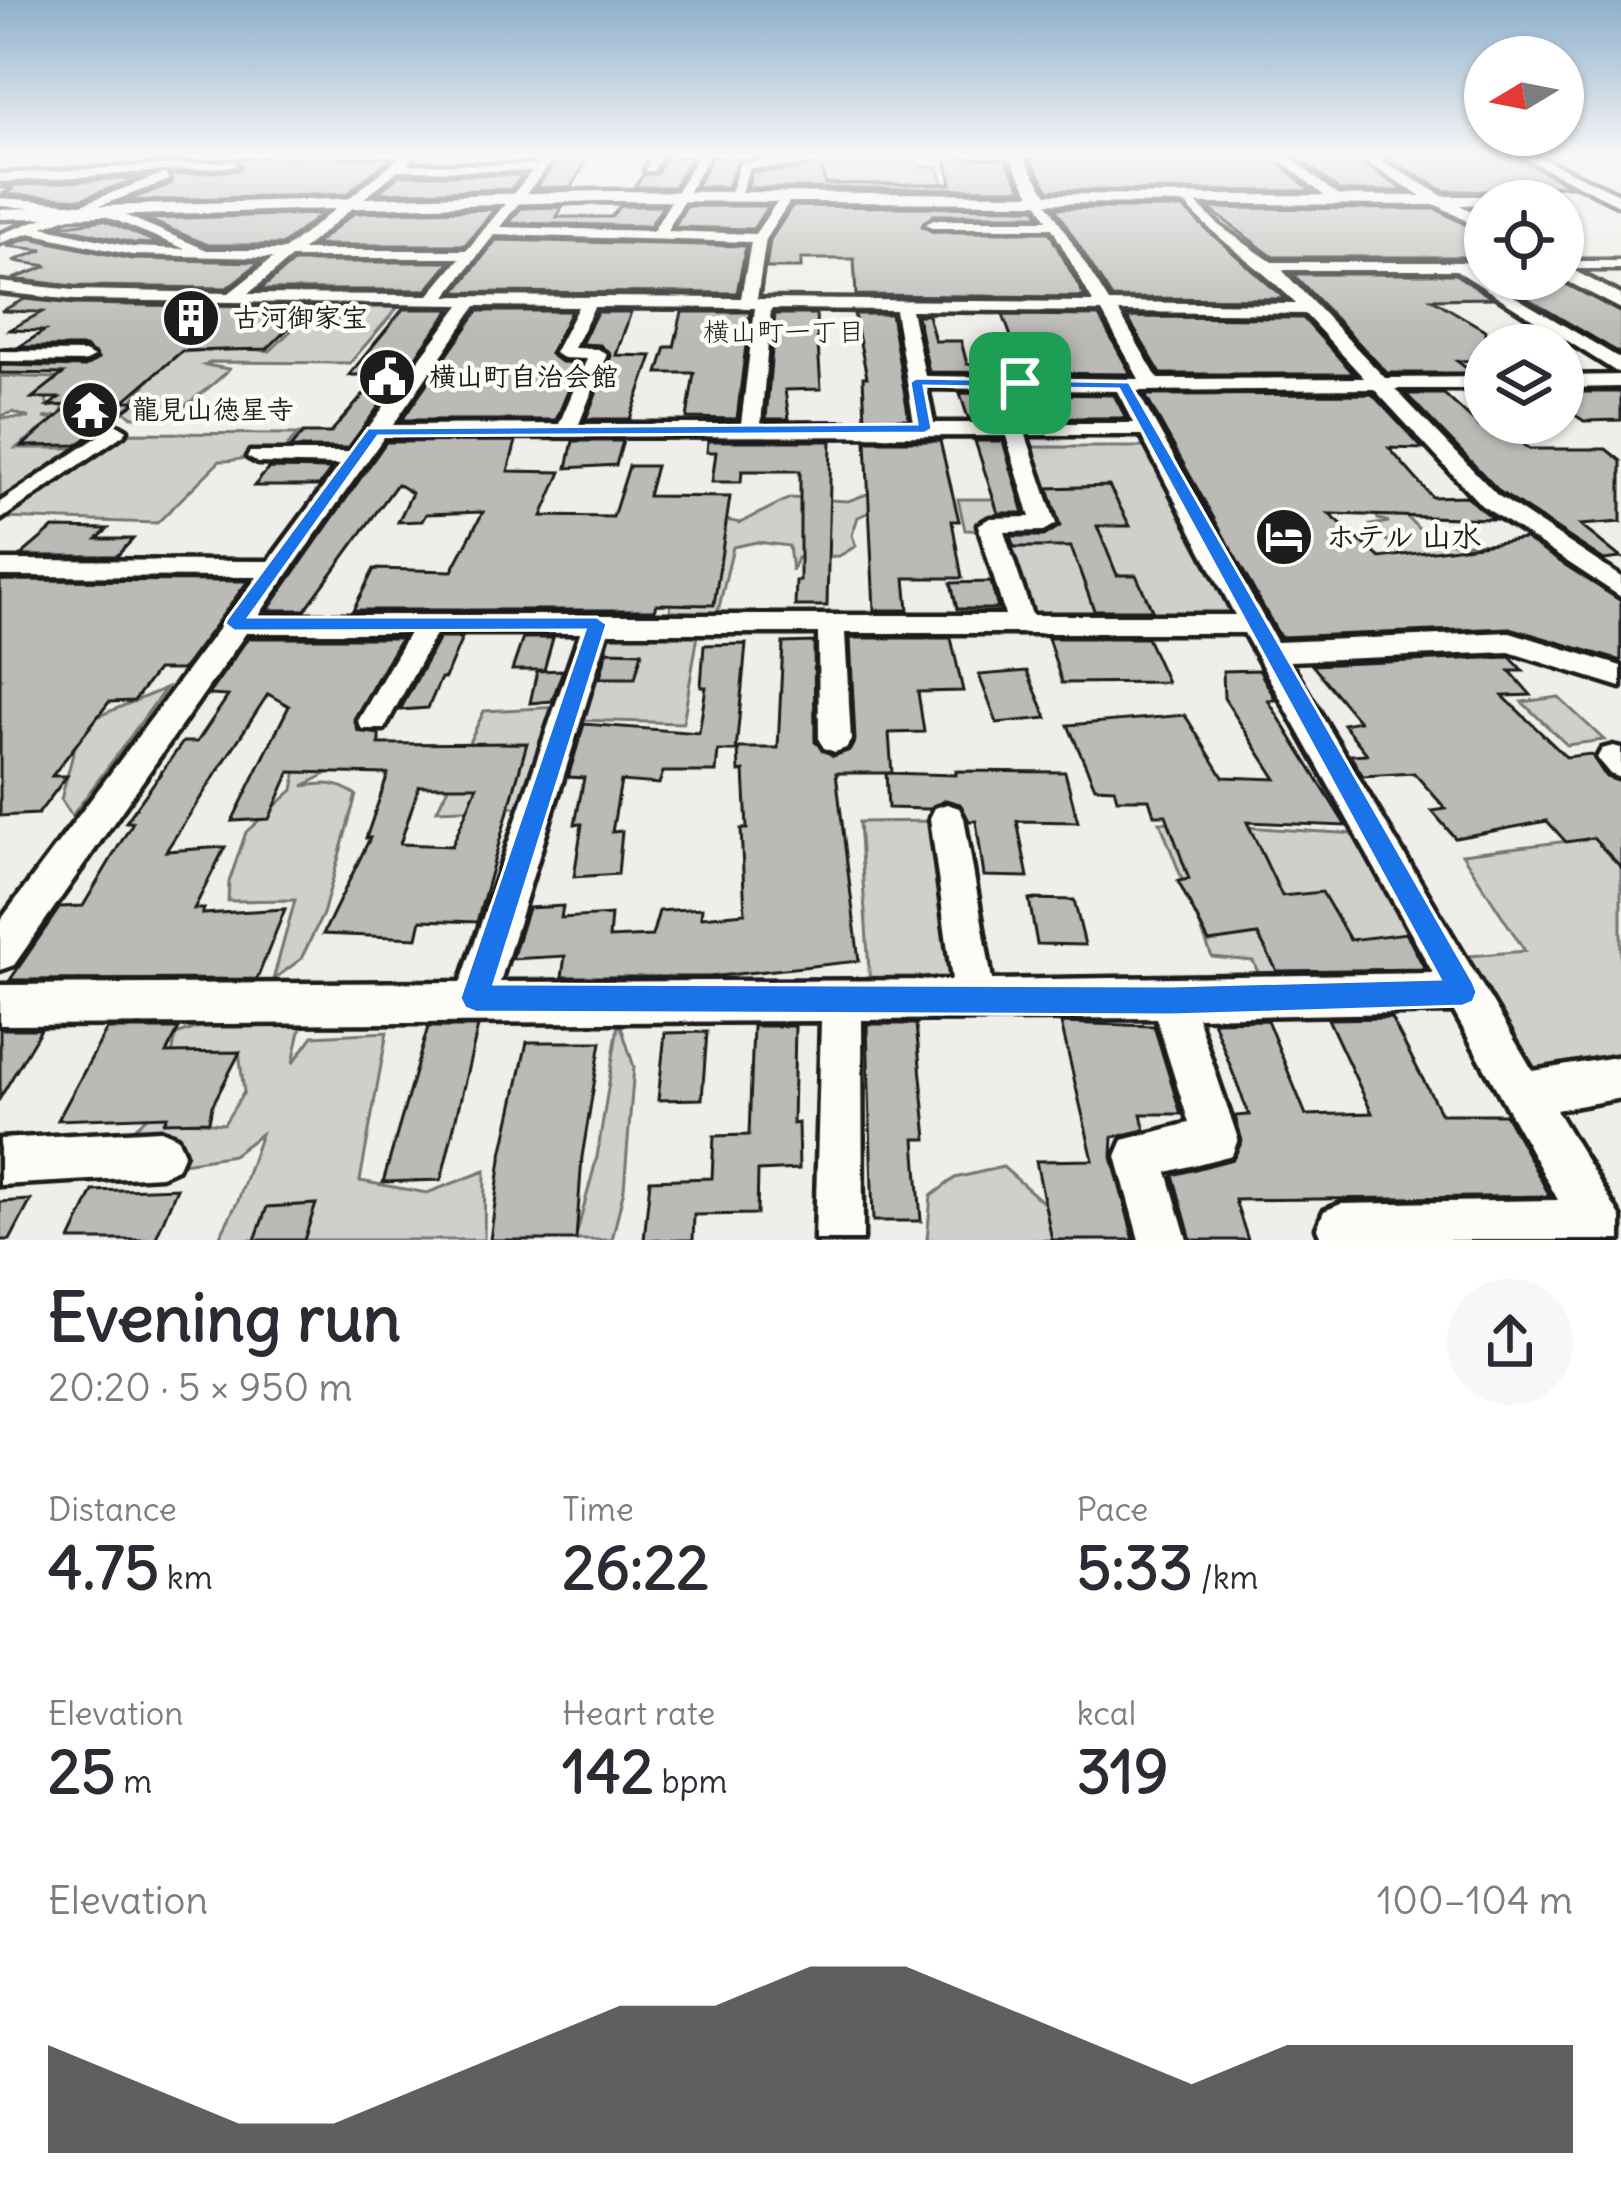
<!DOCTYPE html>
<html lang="en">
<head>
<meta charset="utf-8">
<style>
  body { margin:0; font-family:Delius,"Klee One",sans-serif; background:#f7f7f7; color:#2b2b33; height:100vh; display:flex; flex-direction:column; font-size:45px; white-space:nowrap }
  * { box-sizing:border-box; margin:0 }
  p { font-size:39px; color:#7c7c81 }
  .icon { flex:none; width:66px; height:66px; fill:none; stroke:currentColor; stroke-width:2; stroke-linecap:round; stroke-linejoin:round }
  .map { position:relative; height:1240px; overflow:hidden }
  .drawer { display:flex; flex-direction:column; background:#fff; flex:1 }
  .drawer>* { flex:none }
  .needle { width:78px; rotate:260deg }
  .controls { position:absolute; left:1464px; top:36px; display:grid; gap:24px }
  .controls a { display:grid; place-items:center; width:120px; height:120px; border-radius:50%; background:#fff; box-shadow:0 3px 9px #0004; font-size:60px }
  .pin { position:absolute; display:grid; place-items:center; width:102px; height:102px; color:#fff; margin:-51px; border-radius:24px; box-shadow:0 6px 18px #0006 }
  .round { display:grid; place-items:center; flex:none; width:126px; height:126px; border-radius:63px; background:#f7f7f7 }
  .overview { display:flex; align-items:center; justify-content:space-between; height:204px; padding:0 48px }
  h1 { font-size:66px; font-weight:700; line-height:90px }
  .metrics { display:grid; grid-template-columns:repeat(3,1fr); gap:18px; height:204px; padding:12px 48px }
  .metrics div { display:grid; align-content:center }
  .metrics b { font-size:60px; font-weight:700 }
  .metrics small { font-size:33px; font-weight:400 }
  .metrics p { font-size:33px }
  .chart { height:336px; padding:24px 48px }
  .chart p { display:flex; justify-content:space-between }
  .chart svg { width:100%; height:216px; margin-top:12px; fill:#1c1c1c; opacity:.7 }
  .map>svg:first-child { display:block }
</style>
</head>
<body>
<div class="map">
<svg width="1621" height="1240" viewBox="0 0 1621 1240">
  <rect width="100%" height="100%" fill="#f0eeea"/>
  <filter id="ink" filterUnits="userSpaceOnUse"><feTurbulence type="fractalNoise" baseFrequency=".00833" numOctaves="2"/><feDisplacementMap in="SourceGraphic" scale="24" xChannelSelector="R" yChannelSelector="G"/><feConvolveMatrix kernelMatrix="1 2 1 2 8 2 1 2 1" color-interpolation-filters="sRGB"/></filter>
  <g filter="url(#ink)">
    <path fill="#d0cfcc" stroke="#767674" stroke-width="3" d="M797 157H916L918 167H938L944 186 849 183 852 194 741 193 738 189 845 184 826 183 796 168Z
      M353 306H399L350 363 212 362 205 365 229 369C217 383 189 403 171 416L132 417 124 410 172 353 236 348 270 351 303 319H341Z
      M0 376 58 378 33 398H46L48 407 62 405 63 409 59 416 44 418 54 420 16 448H85L0 508V418H29L13 412 0 416Z
      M120 433 298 434 283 451C259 451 244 462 220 461L157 523 0 518Z
      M1026 447H1151L1249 622H1024L999 531 965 530 958 499H1043Z
      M895 484 876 509 858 517 852 535 856 546 839 556 797 558 792 571 789 546 757 542 733 547 717 616 670 611 676 565 692 513 740 523 790 498 848 501Z
      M1368 500 1397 507 1432 542 1495 544 1486 601 1400 553 1371 525 1389 522 1378 519Z
      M605 628 699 629 683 723 577 720Z
      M416 631 377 695 357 758 303 786C324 783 336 781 356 795L323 914 301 959 273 980 295 900 228 901 229 882 246 832 293 790 308 708 271 688 311 635Z
      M166 688 72 816 61 799 75 746 0 718 82 723Z
      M1558 697 1604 740 1567 745 1522 702Z
      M558 707 518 807 437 810 484 711Z
      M936 821 960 985H870L859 822Z
      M1160 822 1357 834 1446 979 1263 984 1253 961 1212 957Z
      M1593 838 1621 867V1064L1532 1080 1458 957 1525 951 1462 854Z
      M244 1019 301 1026 293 1063 313 1036 387 1032 360 1181 427 1193 485 1171 484 1240H218L238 1201 261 1134 233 1155 158 1167 116 1146 146 1118 175 1099 190 1121 224 1124 244 1092 239 1052 168 1074 176 1035 214 1022Z
      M619 1020 634 1067 624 1189 612 1240H575L597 1157Z
      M1003 1167 1086 1240H927L931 1196 955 1178Z"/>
    <path fill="#bbbab6" stroke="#1c1c1c" stroke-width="3" fill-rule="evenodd" d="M279 157H392L347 194 126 201 171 184V175L237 170 242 166 237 158Z
      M559 157H588L572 187 536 188Z
      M666 157H691L674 187H634L643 175 657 173Z
      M712 157 739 159 727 187H696Z
      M946 157 1005 159 1023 189 747 188 752 172 797 170 802 166 821 165 825 184H951Z
      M1051 157H1273L1311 191 1049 190 1030 159Z
      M1298 157H1354L1405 191H1339Z
      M1385 157H1518L1570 186H1531V191H1444Z
      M400 175H523L511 189 377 193Z
      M142 177 81 199 2 194 14 189 2 188 6 186Z
      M620 206H663L650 226 509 223 521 208 562 207 557 217H611Z
      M686 206H768L753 229 674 227Z
      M792 206 1035 208 1040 215H933L922 226 933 232H1049L1085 297 856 295 854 259H801V268H766L770 240Z
      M1055 208H1183L1285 299 1112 298Z
      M1208 208 1436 209 1485 235V257H1273Z
      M495 209 465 245H314L354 213Z
      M322 214 282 245H208L146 219Z
      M104 220 160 244 133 243 59 226Z
      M30 238 131 259 260 262 227 288 74 286 13 279 48 266 13 261 43 250 6 246Z
      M496 240 746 246 737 293 455 292Z
      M293 262H450L427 290H260Z
      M1293 274H1455L1492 298 1432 299 1485 330V360L1457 361 1473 373H1387Z
      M1494 279H1558L1621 313V354Z
      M25 299 74 304 344 308 333 318H299L267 349 182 351 124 401H137L77 445 22 446 72 405 48 406 59 398H32L63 374 0 373V365L85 367 98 359 85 347H19L44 331 9 330 42 312 1 311Z
      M403 309H451L348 448H290L303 433H330L375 382H364L370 375H349Z
      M478 311H571L550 354 561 362 580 363 556 420H402Z
      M597 312H631L616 355 652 356 630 419H586L611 356 600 345 581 344Z
      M682 312H750L737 419 687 418 694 373H658L666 347H674Z
      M775 314H816L821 389 785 390 789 419H766Z
      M854 314H891L909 419H865L863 377H867Z
      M917 315H928L935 341H961L967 364 1022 366 1003 315 1099 316 1131 374 929 372Z
      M1127 317 1303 318 1354 374H1161Z
      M1563 392H1621V420L1584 421 1563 407Z
      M960 393 1114 395 1126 418H968Z
      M1372 394 1423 449 1389 448 1432 497 1466 496 1494 519 1329 514 1380 558 1525 539 1621 601V661L1510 628 1280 637 1145 395Z
      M1406 394H1444L1479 426 1501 427 1529 449H1606L1621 461V522L1580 525 1621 558 1604 560 1500 492Z
      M516 441 508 471 561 472 542 516 613 517 629 466H656L648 496 730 497 714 605 657 604 655 610H353L374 569 452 571 483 512 426 514 422 521 398 522 412 493 397 484 305 610H268L386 442Z
      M573 441H623L616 465 567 468Z
      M708 441H831L827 606H795L796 581H800V471H742L741 482H712L716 452H707Z
      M866 441H940L959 521H952L962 578H905L908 610H874Z
      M975 441H1003L1024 513H998Z
      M269 468 331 469 319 486H254Z
      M1109 486 1130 526H1097L1117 575H1136L1152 610H1094L1071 547H1014L1010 536H1044L1060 526 1048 488Z
      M53 528 108 529 97 539H133L117 556H20Z
      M0 580 248 581 182 670H157L134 701 109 702 52 776H67L38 814 0 816Z
      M991 582 998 609H957L951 583Z
      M248 638H401L354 719 358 731 379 734V744L527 743 477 922 421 920 417 938 323 934 370 838H366L388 774 290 772 269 819 232 821 289 706 268 694 166 851 225 847 194 909H204L202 914 285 909 257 979 10 980 60 907 83 906 133 822H126L183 742H197L228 696 208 695ZM419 786H477L452 846 400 844Z
      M439 638H462L445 678H441L428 708 400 710Z
      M523 638H553L544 670H512Z
      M850 638H951L963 691 918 692 924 732 889 733 892 773H836L859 961 709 977H562L565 956 512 959 528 908 563 906 561 918 611 915 609 938 652 936 659 911 702 908 701 917 745 913 741 829H747L744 771 739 772 738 748H778L783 643 814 642 815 742 833 756 850 750 855 740Z
      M1048 638H1147L1167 682 1062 683Z
      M746 644 736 751H718L716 772H663L659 784 621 781 612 832 622 831 618 874 574 877 582 824H575L584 778 568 777 584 724 699 733 706 687H701L704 645Z
      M607 651 642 652 635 678H600Z
      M1510 657 1523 671H1510L1531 695 1503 696 1566 757 1591 754 1606 777 1621 782V867L1593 838 1566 842 1547 821 1455 838 1432 811 1446 809 1414 773 1363 776 1350 755 1367 754 1343 724 1359 721 1312 665Z
      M563 670 552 701 530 703 537 671Z
      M1259 670 1276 700H1268L1346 826 1247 822 1282 896 1322 892 1350 940 1406 933 1425 969 1277 971 1258 935 1209 942 1178 881 1189 879 1166 815H1154L1149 799H1117L1114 788 1095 787 1068 725 1185 715 1223 777 1276 779 1224 698 1223 671Z
      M1027 671 1047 718 997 723 979 675Z
      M956 771 1065 772 1078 822 1017 821 1028 877 984 876 976 821H969L960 804 946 800 929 809 888 808 886 773 956 775Z
      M1029 899 1074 900 1085 945 1037 944Z
      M1391 1018 1441 1114H1505L1550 1196 1235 1200 1248 1240H1191L1173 1175 1233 1159 1242 1141 1235 1116 1249 1115 1213 1021 1267 1020 1306 1115 1372 1113 1328 1019Z
      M1061 1023 1154 1026 1181 1114H1141L1145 1130 1113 1137 1112 1157 1134 1240H1052L1036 1161 1093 1160Z
      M867 1024H916L927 1139H915L921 1221H873Z
      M753 1026H795L793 1124 798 1123 799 1169 758 1171 757 1214 694 1215 693 1240H644L650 1180 712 1178 714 1136 749 1135Z
      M428 1027H478L441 1180 383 1182Z
      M0 1029H41L0 1098Z
      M107 1029H179L166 1053 240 1052 212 1106 209 1121 164 1122 167 1116 58 1120Z
      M707 1032 702 1099 658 1100 665 1033Z
      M527 1042H601L582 1157 576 1240H490L501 1159Z
      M177 1188 155 1240H70L93 1191Z
      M31 1200 10 1240H0V1202Z
      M316 1204 304 1240H255L267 1207Z"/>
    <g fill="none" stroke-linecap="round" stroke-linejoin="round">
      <g stroke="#1c1c1c" stroke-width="9">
        <path id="minor" d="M400 157H413L407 164 538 165 544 157H555L500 227 653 231 697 157H708L667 231 755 234 783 193 793 196 766 238 757 299 1093 302 1052 228H933L926 224 933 220H1047L1035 197 1041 193 1109 302 1296 304C1260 265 1214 239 1180 198L1186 194 1221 227 1272 262H1485V270H1477L1485 279 1621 359V373L1615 371 1456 270H1282L1385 378 1485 377V389H1395L1497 495 1621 577V597L1481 505 1374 389 1137 391 1277 642 1510 632 1621 666V687L1509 652 1289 661 1533 1071 1621 1056V1098L1556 1110 1621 1218V1240H1322L1317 1228 1324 1211 1341 1204 1558 1200 1454 1012 1197 1017 1238 1139 1232 1155 1167 1172 1187 1240H1139L1116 1156 1123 1140 1189 1123 1156 1018 862 1020 863 1240H815L821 1021 0 1025V985L461 982 580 633H436L384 729H362L358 721 409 633H246L14 965 0 970V921L257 577 0 576V560L269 561 340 465 258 463 247 457 250 452H350L460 305 74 300 0 292V282L74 290 229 293 273 258 132 255 30 233 0 243V234L65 210 0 206V198L82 204 165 173 169 180 43 227 132 247 185 249 98 213 103 206 207 250H284ZM398 170 532 171 467 250H302ZM494 235 751 242 741 298 446 296ZM291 258H460L429 295 248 294ZM476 306 578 307 554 353 563 358 587 359 559 424 393 425ZM594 307 755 308 741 424H579L607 354 598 349 574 348ZM771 309 895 310 914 423 761 424ZM911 310 1102 312 1139 379 925 376ZM1119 312 1305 314 1364 378 1158 379ZM927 388 1117 391 1134 423H934ZM1026 435H1141L1235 615H1032L1004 532 1044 531 1056 524ZM1006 436 1030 517 990 518 978 525 1005 615H259L384 437ZM608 633H818L819 740 824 748 835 752 846 748 851 740 845 633H1244L1433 973 992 980 964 818 959 808 947 804 935 808 930 818 952 980 500 982Z
          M651 157H662L653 171H645Z
          M788 157H800L797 166 749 168 739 199 729 196 740 163Z
          M1277 157H1290L1343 200 1333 203Z
          M233 161 237 166 0 182V174Z
          M1563 261H1621V269H1563Z
          M0 351 85 352 94 357 85 362 0 361Z
          M1621 375V387L1563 388V376Z
          M117 424 127 430 124 434 0 520V502Z
          M1613 746 1621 748V778L1610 774 1597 758 1602 749Z
          M161 1130 177 1137 184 1153 177 1169 161 1176 0 1185V1139Z"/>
      </g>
      <g stroke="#1c1c1c" stroke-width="9">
        <path id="major" d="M1009 157H1023L1047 194 1421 196 1358 157H1375L1443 196H1553L1561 201 1460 205 1485 219V231L1437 205 599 201 0 219V209L599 191 1031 194Z
          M1522 157H1540L1621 195V206Z
          M1563 265 1621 295V309L1563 279Z"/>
      </g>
      <use href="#minor" fill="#fdfcf7" fill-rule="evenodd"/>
      <use href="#major" fill="#fdfcf7" fill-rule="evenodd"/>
    </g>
  </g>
  <linearGradient id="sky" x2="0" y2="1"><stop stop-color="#8eafcc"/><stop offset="0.47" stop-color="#f8f7f6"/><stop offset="1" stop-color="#f8f7f6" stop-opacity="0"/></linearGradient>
  <rect width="1621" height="331" fill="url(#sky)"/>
  <path fill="#1a73e8" stroke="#fff" stroke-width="3" fill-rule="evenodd" d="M916 378 1129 382 1473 982 1477 992 1473 1002 1463 1006 1171 1015 475 1012 465 1008 460 998 585 630 234 631 225 624 227 619 368 428 917 424 910 382ZM924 386 1119 389 1440 979 1171 986 494 984 607 624 597 617H249L378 436 925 433 932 429Z"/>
  <defs>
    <g id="building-disc" transform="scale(3)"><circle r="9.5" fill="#1c1c1c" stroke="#fdfcf7"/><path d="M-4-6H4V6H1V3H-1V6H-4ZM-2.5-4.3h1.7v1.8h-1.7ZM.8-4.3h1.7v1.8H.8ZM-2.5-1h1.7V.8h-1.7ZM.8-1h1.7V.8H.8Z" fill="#fff"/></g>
    <g id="civic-disc" transform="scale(3)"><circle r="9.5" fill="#1c1c1c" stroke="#fdfcf7"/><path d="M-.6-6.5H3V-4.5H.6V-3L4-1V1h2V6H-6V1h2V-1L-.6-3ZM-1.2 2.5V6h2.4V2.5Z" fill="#fff"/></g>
    <g id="temple-disc" transform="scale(3)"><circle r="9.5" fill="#1c1c1c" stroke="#fdfcf7"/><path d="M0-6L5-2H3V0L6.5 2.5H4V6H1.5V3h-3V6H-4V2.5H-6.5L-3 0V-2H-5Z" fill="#fff"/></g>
    <g id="hotel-disc" transform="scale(3)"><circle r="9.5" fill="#1c1c1c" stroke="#fdfcf7"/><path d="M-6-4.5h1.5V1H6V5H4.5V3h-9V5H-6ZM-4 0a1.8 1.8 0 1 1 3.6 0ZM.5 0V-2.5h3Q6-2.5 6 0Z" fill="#fff"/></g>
  </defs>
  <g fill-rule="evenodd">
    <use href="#building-disc" x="191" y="318"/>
    <use href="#civic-disc" x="387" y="377"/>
    <use href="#temple-disc" x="90" y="410"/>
    <use href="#hotel-disc" x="1284" y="537"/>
  </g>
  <g text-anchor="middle" stroke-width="9" stroke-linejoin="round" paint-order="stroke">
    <g font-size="27" font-weight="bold" fill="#1c1c1c" stroke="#fdfcf7" text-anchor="start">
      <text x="233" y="327">古河御家宝</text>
      <text x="429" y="386">横山町自治会館</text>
      <text x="132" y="419">龍見山徳星寺</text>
    </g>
    <g font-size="27" fill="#1c1c1c" stroke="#fdfcf7">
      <text x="784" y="341">横山町一丁目</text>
    </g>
    <g font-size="30" font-weight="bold" fill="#1c1c1c" stroke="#fdfcf7" text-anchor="start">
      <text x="1326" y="547">ホテル 山水</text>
    </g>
  </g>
</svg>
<div class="controls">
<a><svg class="needle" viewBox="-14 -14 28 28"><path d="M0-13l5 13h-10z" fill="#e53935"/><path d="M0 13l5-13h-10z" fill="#7c7c81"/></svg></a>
<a><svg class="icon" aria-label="locate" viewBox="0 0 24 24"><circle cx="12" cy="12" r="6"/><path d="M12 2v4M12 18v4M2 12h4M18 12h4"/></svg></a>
<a><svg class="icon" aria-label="layers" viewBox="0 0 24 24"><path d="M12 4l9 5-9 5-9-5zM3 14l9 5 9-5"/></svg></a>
</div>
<div class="pin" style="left:1020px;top:383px;background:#1e9e55"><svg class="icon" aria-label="arrive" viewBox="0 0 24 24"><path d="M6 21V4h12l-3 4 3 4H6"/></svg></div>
</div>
<section class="drawer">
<div class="overview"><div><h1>Evening run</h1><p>20:20 · 5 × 950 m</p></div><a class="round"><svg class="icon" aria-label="share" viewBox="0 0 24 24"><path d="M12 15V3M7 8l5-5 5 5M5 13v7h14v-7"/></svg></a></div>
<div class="metrics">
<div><p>Distance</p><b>4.75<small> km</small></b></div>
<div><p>Time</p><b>26:22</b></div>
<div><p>Pace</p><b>5:33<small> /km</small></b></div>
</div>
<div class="metrics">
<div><p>Elevation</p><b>25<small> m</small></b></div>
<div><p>Heart rate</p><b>142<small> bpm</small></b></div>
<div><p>kcal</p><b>319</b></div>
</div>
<div class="chart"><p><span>Elevation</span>100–104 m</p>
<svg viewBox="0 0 160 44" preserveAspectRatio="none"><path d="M0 44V22L10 30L20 38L30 38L40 30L50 22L60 14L70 14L80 6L90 6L100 14L110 22L120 30L130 22L140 22L150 22L160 22V44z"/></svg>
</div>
</section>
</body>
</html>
